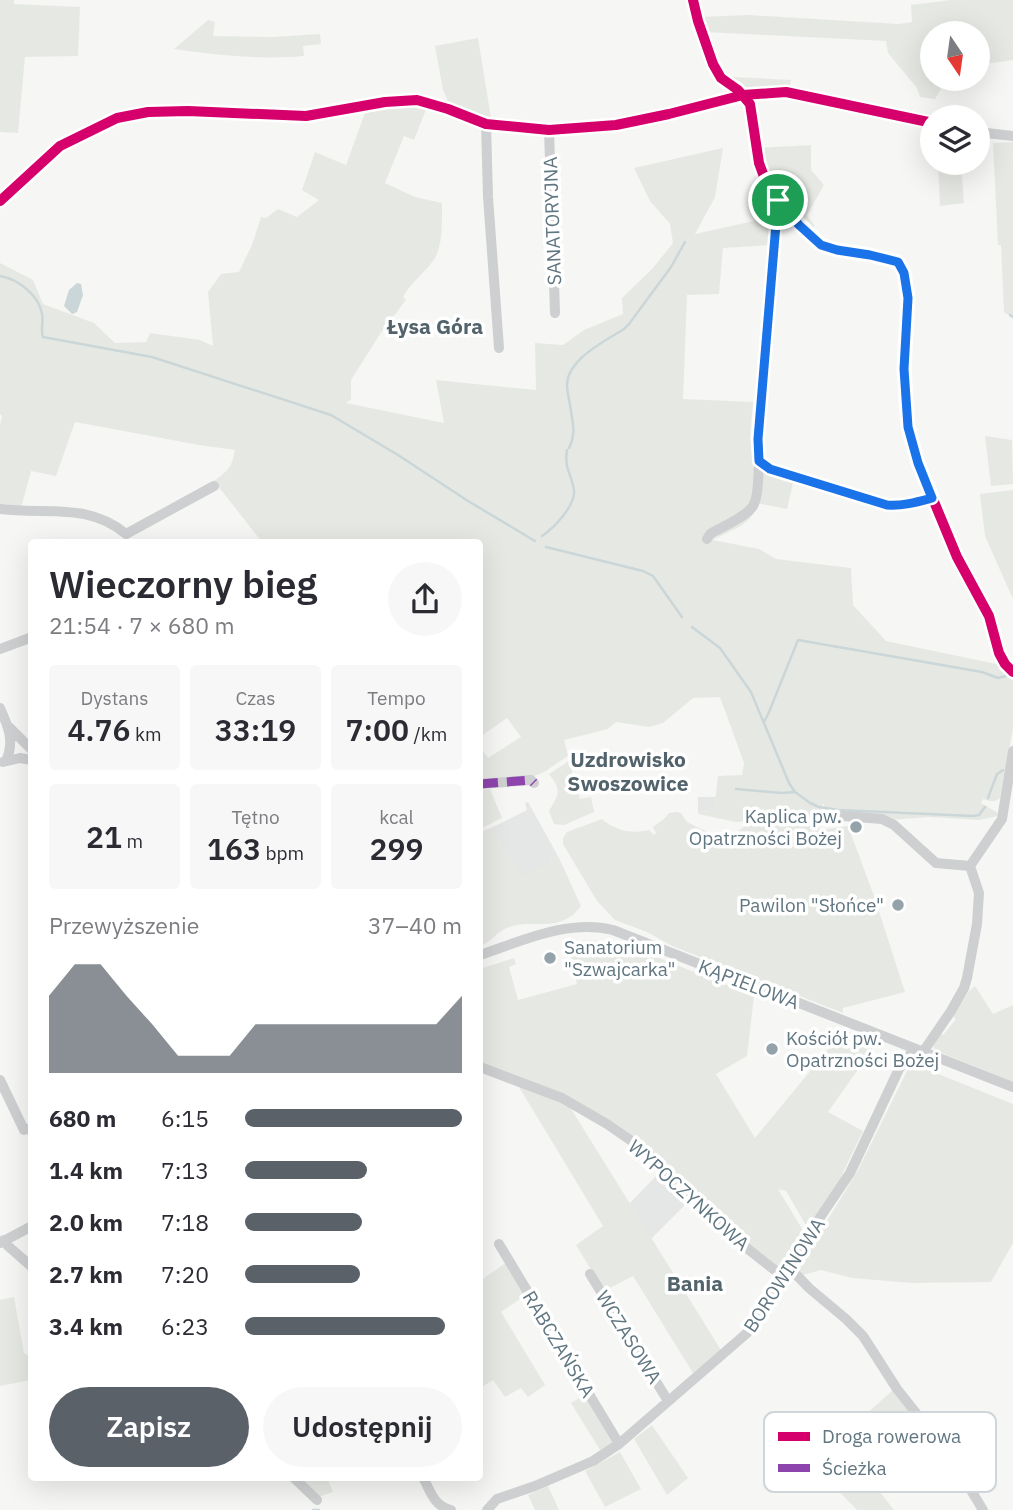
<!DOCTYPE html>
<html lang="pl">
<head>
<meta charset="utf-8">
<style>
  body { margin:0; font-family:"IBM Plex Sans",sans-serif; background:#f7f7f7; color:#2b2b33; height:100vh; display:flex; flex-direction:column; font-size:26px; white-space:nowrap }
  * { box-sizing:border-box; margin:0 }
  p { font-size:23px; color:#7c7c81 }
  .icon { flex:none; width:38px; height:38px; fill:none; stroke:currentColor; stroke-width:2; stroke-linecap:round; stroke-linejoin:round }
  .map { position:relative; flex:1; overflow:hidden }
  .side { position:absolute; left:28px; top:539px; width:455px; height:942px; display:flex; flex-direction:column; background:#fff; border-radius:7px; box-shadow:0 7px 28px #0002 }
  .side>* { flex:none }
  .needle { width:46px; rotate:167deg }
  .controls { position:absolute; left:920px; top:21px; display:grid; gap:14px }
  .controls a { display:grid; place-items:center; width:70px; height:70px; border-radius:50%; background:#fff; box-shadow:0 7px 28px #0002; font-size:35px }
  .pin { position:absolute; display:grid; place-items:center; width:60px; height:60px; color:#fff; margin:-30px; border:4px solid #fff; border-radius:50%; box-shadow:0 2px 7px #0007 }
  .round { display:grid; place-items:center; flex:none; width:74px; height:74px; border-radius:37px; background:#f7f7f7 }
  .headline { display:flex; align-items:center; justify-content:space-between; height:119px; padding:0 21px }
  h1 { font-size:38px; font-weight:600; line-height:52px }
  .figures { display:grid; grid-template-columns:repeat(3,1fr); gap:10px; height:119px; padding:7px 21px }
  .figures div { display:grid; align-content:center; border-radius:7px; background:#f7f7f7; text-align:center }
  .figures b { font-size:30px; font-weight:600 }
  .figures small { font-size:19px; font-weight:400 }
  .figures p { font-size:19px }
  .chart { height:196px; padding:14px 21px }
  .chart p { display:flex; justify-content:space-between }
  .chart svg { width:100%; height:126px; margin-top:7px; fill:#5a6169; opacity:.7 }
  .primary-button { display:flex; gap:14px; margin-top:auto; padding:14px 21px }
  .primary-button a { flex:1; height:80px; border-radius:42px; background:#5a6169; color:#fff; font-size:28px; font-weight:600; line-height:80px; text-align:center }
  .primary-button a+a { background:#f7f7f7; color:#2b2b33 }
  ul { padding:0 21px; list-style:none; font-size:23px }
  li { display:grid; grid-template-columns:112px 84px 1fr; align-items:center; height:52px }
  li i { height:18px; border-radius:9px; background:#5a6169 }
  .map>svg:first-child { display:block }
</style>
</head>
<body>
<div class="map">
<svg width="1013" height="1510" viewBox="0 0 1013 1510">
  <rect width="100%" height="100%" fill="#f6f6f5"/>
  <path fill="#e5e7e6" d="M698 797H716L714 812 698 811Z
    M528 802 559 858 552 857 550 863 523 878 504 851 491 828 527 810 525 803Z
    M657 1175 687 1203 651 1239 629 1204Z"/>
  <path fill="#e6e9e3" d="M0 0H14V4L80 7 78 56 25 57 18 133 0 132Z
    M951 0H1013V60L978 65V33H933V79H947L935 99 920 97 917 88 888 53 886 41 706 32 700 17 748 15 898 24 912 22 911 5Z
    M208 20 215 22 213 36 273 37 320 34 321 44 303 46 304 56C260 60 217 55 174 49Z
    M478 38 491 118 489 121 451 108 443 90 435 46Z
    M733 77 791 80 789 89 742 88 731 82Z
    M409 103 427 107 414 140 404 136 385 183 415 197 442 203C442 219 443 244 435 258 426 272 411 282 403 297L406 300 380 334 351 380V399L346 403 444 423 436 380 536 390 535 343 563 345 584 330 623 314 622 298 653 268 673 243 670 224 650 201 634 168 723 148 715 197 695 234 772 217 771 245 723 248 719 294 687 295 683 399 753 402 750 437 753 467 794 479 787 509 757 503C754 525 730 530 713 540L759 549 776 559 851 568 853 605 886 641 1001 665 1013 678V729L1000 798C995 803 989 801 983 799L981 803 998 813V816L979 820 929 817 889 820 822 816 824 805 823 804 820 816 736 822 698 814V811L714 812 718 776 742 775 744 763 720 697 693 698 663 723 649 727 616 722 608 729 564 740 568 756 544 772 532 777 480 782V747L488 758 521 737 507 718 480 737V542H262L214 481C228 471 232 467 235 450L199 445 75 422 56 476 31 471 21 508 0 505V425L2 416 0 414V263L33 280 43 304 94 323 115 343 146 342 150 333 200 340 213 346 208 292 221 274 239 272 252 245 261 217 266 218 278 209 297 217 319 200 302 190 315 152 346 165 366 110Z
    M1013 142V318L1004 312 1001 245H998L993 143Z
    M811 145V170L824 185 807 215 815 226 809 230C786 203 767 184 759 148Z
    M938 163H961L964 203 940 206Z
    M985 436 1012 440 1013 484 991 486Z
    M1013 490V597H1012L985 536 980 494Z
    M569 761 580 799 591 797 594 812 564 825 554 824 549 811C559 793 562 791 549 774Z
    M490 789 502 818 480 829V790Z
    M676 812 681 813 687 822 726 841 742 828 750 824 818 820 820 830 848 826 874 896 905 992 843 1008V1013L672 946 647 932 615 920 597 901 563 844V838L567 832 602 819C616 831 631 834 649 830L654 835 656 833 653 827 664 819 669 813Z
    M491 828 504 851 523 877 550 863 552 857 559 858 581 906C558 937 529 915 503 930 493 936 492 941 480 946V832Z
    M591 940 616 946 642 957 659 958 754 996 747 1056 716 1074 755 1138 844 1030 876 1044 828 1112 863 1131 839 1181 807 1227 786 1191 778 1189 804 1232 779 1268 711 1214 647 1146 562 1095 480 1064V969L514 958 516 964 509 967 518 1000 577 984 566 942Z
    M975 986 993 1014 1013 1005V1082L939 1052 934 1048 933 1044 941 1033 943 1035 956 1019 953 1017 968 992Z
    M911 1063 1013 1104V1243L991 1282 912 1283 852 1278 821 1270 803 1275 794 1266 827 1221 858 1170Z
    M519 1087 568 1104 721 1350 693 1373 633 1276 604 1291 576 1245 603 1226Z
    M507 1262 527 1294 501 1312 545 1385 528 1397 521 1388 505 1397 493 1380 480 1388V1281Z
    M14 1297 24 1353 31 1358V1380L0 1386V1300Z
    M893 1390 936 1445 880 1492 894 1510H857L811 1463Z
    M584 1395 613 1444 600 1450 571 1403Z
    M652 1425 688 1478 667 1495 634 1439Z
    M620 1452 641 1489 605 1507 585 1471Z
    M298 1477H327L333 1492 318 1497Z
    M548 1486 559 1510H535L528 1495Z"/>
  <path fill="#cbd6d8" d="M77 283 81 284 83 295 77 312 72 314 64 306 69 290Z"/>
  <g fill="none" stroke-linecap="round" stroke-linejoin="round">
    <path stroke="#cbd6d8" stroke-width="2.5" d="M0 276C18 279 39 295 42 314 44 322 40 329 43 337L152 357 331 415 398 455 468 501 535 541
      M1010 315 1013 317
      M569 448C576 434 573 425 571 411 570 403 567 393 567 384 568 359 605 341 624 329L629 324 671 267 685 242
      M542 536C554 528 576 505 574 490 571 472 564 469 567 450
      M546 547 643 571 653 576 682 617
      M692 627 720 648 751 692 789 783 795 792 810 803 819 807 839 810 973 816 979 815 985 807
      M764 722 769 712 798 640 982 672 998 678 1006 676
      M736 789 782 793 795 792
      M988 798 997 774 1003 770
      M313 1510H319"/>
    <path stroke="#cecfd0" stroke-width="10" d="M693 0 698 21 713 64 721 78 738 90 750 104 759 163 766 182 781 206 821 245 837 250 870 255 898 262 904 273 908 298 904 369 908 427 918 463 957 557 989 616 999 653 1005 664 1013 672
      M486 124 488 197 499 348
      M549 130 555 313
      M978 132 1013 136
      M0 201 60 146 117 118 148 112 188 111 306 116 385 102 417 100 448 109 486 124 549 130 616 125 669 114 743 95 786 92 933 123
      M759 461 770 469 887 505H898L932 498
      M0 509C45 515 88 502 126 534L214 486
      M707 539 710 534C722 527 746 517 753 506 760 495 759 454 758 439L778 200
      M0 649 32 637
      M0 708C8 726 15 741 6 761
      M9 727 32 750
      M3 762 20 758 32 760
      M480 784 531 780 534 783
      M818 818 844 816 882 819 894 825 936 863 970 866
      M480 955C522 941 568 919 613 930L1013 1087
      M923 1052 951 1011 964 988 967 978 977 924 979 893 970 866 1002 819 1013 751
      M480 1067 562 1098 607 1124 646 1151 703 1210 734 1238 781 1275
      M0 1080 24 1130 32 1128
      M4 1240 8 1246 32 1267
      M0 1243 32 1226
      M499 1244 619 1444
      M788 1266 809 1288 846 1319 863 1336 897 1389 951 1457 983 1510
      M590 1274 668 1401
      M293 1477 317 1500
      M423 1477C430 1491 434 1506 451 1510
      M487 1510 497 1499 535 1486 593 1461 619 1444 747 1333 755 1322 781 1275 850 1173 899 1069 910 1055 913 1048"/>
    <path stroke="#8e44ad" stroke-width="9" stroke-dasharray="18 9" stroke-linecap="butt" d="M480 784 531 780 534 783"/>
    <g stroke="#fff" stroke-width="15">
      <path id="cycleway" d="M693 0 698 21 713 64 721 78 738 90 750 104 759 163 766 182 781 206 821 245 837 250 870 255 898 262 904 273 908 298 904 369 908 427 918 463 957 557 989 616 999 653 1005 664 1013 672
        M0 201 60 146 117 118 148 112 188 111 306 116 385 102 417 100 448 109 486 124 549 130 616 125 669 114 743 95 786 92 933 123"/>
    </g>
    <use href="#cycleway" stroke="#d6006c" stroke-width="10"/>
  </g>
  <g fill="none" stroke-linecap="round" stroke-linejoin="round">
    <g stroke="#fff" stroke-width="14">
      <path id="route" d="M778 200 799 225 821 245 837 250 870 255 898 262 904 273 908 298 904 369 908 427 918 463 932 498C917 502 903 506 887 505L770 469 759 461 758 439Z"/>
    </g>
    <use href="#route" stroke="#1a73e8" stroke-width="9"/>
  </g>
  <g fill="#94a3aa" stroke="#fff" stroke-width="2.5">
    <circle cx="856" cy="827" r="7"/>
    <circle cx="898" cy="905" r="7"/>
    <circle cx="550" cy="958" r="7"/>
    <circle cx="772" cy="1049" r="7"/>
  </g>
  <g text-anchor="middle" stroke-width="7" stroke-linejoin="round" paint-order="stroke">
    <g font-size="19" fill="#607681" stroke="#fff">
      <text transform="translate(552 221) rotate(-92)" y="7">SANATORYJNA</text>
      <text transform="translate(749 984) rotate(21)" y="7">KĄPIELOWA</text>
      <text transform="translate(689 1195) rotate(42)" y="7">WYPOCZYNKOWA</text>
      <text transform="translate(784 1275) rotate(-57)" y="7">BOROWINOWA</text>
      <text transform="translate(629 1337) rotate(58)" y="7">WCZASOWA</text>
      <text transform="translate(559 1344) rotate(59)" y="7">RABCZAŃSKA</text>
    </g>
    <g font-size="19" fill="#607681" stroke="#fff" text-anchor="end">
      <text x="842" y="823">Kaplica pw.<tspan x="842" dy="22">Opatrzności Bożej</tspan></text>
      <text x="884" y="912">Pawilon "Słońce"</text>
      <text x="564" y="954" text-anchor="start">Sanatorium<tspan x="564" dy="22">"Szwajcarka"</tspan></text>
      <text x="786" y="1045" text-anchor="start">Kościół pw.<tspan x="786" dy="22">Opatrzności Bożej</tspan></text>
    </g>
    <g font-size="21" font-weight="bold" fill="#52636b" stroke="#fff">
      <text x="435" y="334">Łysa Góra</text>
      <text x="628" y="767">Uzdrowisko<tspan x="628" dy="24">Swoszowice</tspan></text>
      <text x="695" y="1291">Bania</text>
    </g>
  </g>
  <rect x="764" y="1412" width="232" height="80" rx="10" fill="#fff" stroke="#cfd6d9" stroke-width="2"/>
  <rect x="778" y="1432" width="32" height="9" fill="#d6006c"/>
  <rect x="778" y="1464" width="32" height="8" fill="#8e44ad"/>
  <g font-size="19" fill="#607681">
    <text x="822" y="1443">Droga rowerowa</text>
    <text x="822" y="1475">Ścieżka</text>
  </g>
</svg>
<div class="controls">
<a><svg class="needle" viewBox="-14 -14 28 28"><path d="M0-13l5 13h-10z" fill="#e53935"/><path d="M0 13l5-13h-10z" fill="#7c7c81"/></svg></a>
<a><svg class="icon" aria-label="layers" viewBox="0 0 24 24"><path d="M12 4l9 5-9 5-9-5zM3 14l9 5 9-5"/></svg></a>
</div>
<div class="pin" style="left:778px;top:200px;background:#1e9e55"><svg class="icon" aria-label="arrive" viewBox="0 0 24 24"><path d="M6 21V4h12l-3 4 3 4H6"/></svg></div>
<section class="side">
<div class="headline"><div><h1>Wieczorny bieg</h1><p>21:54 · 7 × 680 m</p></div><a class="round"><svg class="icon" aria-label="share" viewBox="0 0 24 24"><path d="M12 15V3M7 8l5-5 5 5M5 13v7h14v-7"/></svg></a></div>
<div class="figures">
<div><p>Dystans</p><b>4.76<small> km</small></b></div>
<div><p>Czas</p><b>33:19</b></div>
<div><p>Tempo</p><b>7:00<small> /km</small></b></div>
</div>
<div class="figures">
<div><b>21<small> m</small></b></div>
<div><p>Tętno</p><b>163<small> bpm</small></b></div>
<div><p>kcal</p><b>299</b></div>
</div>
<div class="chart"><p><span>Przewyższenie</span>37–40 m</p>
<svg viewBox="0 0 160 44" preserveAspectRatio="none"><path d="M0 44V17L10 6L20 6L30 17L40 27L50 38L60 38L70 38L80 27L90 27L100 27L110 27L120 27L130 27L140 27L150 27L160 17V44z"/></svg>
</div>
<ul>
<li><b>680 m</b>6:15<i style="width:100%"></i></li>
<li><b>1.4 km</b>7:13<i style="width:56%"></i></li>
<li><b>2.0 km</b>7:18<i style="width:54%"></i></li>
<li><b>2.7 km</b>7:20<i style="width:53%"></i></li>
<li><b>3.4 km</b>6:23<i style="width:92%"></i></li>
</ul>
<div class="primary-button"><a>Zapisz</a><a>Udostępnij</a></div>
</section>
</div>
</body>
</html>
